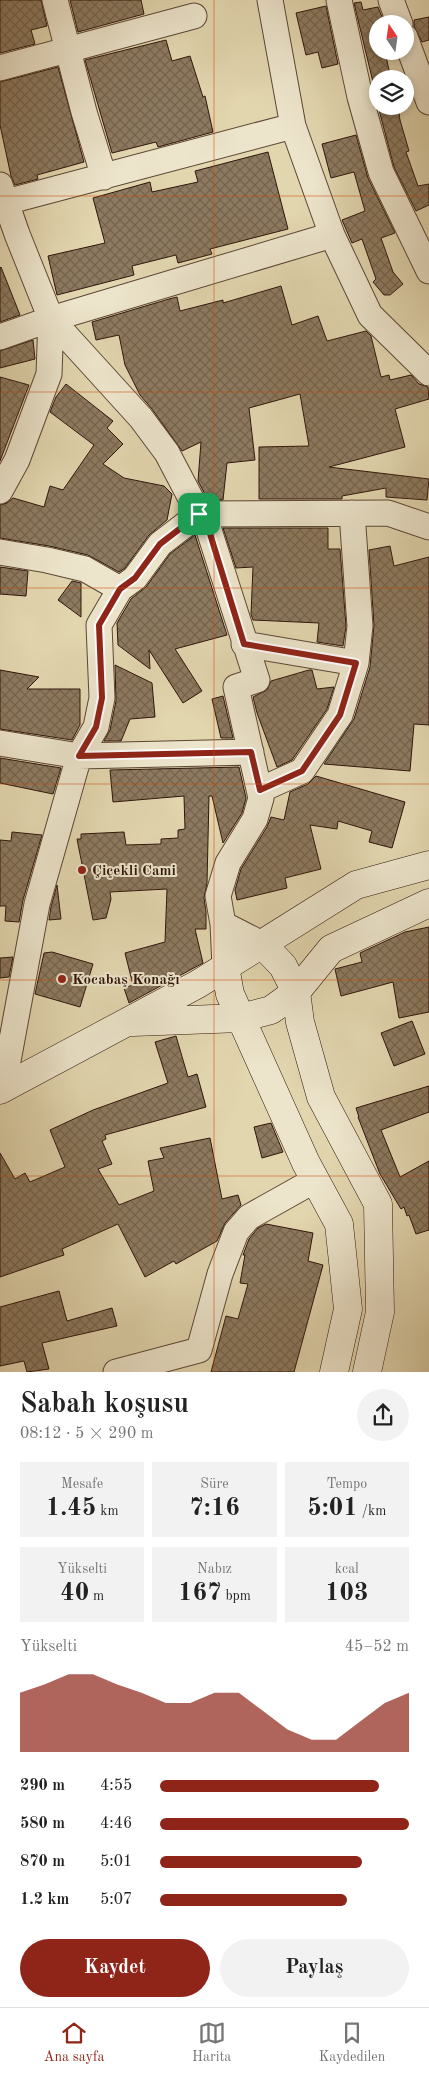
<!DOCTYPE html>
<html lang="tr">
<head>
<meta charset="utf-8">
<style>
  body { margin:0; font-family:"Old Standard TT",serif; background:#f2f2f2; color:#222; height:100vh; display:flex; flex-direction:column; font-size:19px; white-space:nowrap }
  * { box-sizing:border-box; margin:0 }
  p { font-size:16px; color:#767676 }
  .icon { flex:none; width:28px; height:28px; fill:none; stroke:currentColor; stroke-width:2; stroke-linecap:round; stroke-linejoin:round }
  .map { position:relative; height:1372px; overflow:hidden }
  .side { display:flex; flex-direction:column; background:#fff; flex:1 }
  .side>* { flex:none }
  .needle { width:32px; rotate:347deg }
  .buttons { position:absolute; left:369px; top:15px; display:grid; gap:10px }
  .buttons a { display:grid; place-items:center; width:45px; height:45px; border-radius:50%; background:#fff; box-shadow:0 2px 8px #0003; font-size:25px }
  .pin { position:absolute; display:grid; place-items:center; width:42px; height:42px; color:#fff; margin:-21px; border-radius:10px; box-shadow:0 2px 8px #0006 }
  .round { display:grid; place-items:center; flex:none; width:52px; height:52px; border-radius:26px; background:#f2f2f2 }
  .summary { display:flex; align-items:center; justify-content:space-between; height:85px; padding:0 20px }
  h1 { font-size:28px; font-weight:700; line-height:38px }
  .figures { display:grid; grid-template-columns:repeat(3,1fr); gap:8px; height:85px; padding:5px 20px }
  .figures div { display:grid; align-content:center; border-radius:0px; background:#f2f2f2; text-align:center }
  .figures b { font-size:25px; font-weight:700 }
  .figures small { font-size:14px; font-weight:400 }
  .figures p { font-size:14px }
  .chart { height:140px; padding:10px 20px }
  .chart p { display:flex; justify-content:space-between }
  .chart svg { width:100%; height:90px; margin-top:5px; fill:#8f2418; opacity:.7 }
  .action { display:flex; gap:10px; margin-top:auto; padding:10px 20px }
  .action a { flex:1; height:58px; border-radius:30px; background:#8f2418; color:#fff; font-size:20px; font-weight:700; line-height:58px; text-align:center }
  .action a+a { background:#f2f2f2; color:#222 }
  ul { padding:0 20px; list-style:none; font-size:16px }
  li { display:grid; grid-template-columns:80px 60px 1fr; align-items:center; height:38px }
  li i { height:12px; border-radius:6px; background:#8f2418 }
  .tabs { display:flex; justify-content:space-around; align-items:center; height:70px; border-top:1px solid #e0e0e0; background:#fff; font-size:14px; color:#767676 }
  .tabs a { display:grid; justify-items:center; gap:2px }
  .tabs .current { color:#8f2418 }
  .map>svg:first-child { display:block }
</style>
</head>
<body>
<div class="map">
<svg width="429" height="1372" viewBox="0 0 429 1372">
  <defs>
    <pattern id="building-cross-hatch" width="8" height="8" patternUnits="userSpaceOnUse" patternTransform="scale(1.25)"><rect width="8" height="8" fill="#8d7a60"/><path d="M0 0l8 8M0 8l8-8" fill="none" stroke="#74634d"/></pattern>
  </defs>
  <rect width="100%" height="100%" fill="#e2d6af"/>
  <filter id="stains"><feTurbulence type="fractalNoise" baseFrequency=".004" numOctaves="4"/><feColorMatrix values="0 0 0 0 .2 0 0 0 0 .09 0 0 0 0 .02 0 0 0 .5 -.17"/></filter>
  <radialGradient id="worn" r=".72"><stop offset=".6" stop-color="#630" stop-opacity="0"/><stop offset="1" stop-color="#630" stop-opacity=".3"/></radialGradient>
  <path fill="url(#building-cross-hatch)" stroke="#30160b" d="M0 0H41L47 26 31 30 35 44 0 53Z
    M70 0H141L144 14 78 32Z
    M361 2 363 10 378 7 385 24H378V51H389L385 52 391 79H378V103L354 3Z
    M326 6 338 64 322 68 318 52 306 55 296 13Z
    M429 17V40L422 42 414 26V20Z
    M166 40 172 61 190 56 203 97 205 96 213 132 158 147 156 142 112 153 85 60Z
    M58 67 84 162 37 175 38 179 15 185 11 176 0 125V82Z
    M378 106H398L400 120 409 151 406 152 418 186 429 184V205L416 211 394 167Z
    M356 135 368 178 395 233 381 238 393 272 403 284 390 295H384L373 282 376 279 362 239 352 243 342 220 365 211 354 172 331 178 322 144Z
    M268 152 288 229 210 249 212 254 178 263 176 255 132 266 134 275 57 295 48 256 105 243 93 198 150 182 152 192 198 182 195 171Z
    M1 267 20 315 0 322V268Z
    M281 286 292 325 318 316 327 341 366 331 371 336 381 377 389 375 390 380 411 375 419 384 428 387 429 399 395 409 405 447 329 467 429 479 427 500 386 497V488L342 496V499H259V447L309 446 300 394 249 408 255 460 227 463 223 500H208L198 481 201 442 182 451 152 409 140 395 125 365 119 335 96 340 92 322 169 299 177 297 180 311 223 300V303Z
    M33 340 35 359 0 368V351Z
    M0 377 29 385 0 461Z
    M66 384 113 421 107 428 123 444 103 464 124 478 164 486 172 494 167 520 149 535 125 568 119 572 88 555 49 546 0 538V505L7 503 13 498 44 507 50 486 63 490 94 445 50 412 56 397Z
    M223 528H328V549H340L346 626 343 646 317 642 319 623 253 620 251 614 253 567 236 568Z
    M195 535 227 635 175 649 202 691 183 703 149 650 150 669 118 645 117 623 131 599 146 587 170 554Z
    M390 546 394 566 429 557V725L414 724 410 771 324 764 354 719 370 667 374 625 369 550Z
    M0 567 28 571 26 596 0 594Z
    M72 581 81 583V617L58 600Z
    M115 665 152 683 155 717 130 719 121 741H104L110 730 116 701Z
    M0 670 39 677 27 689H80V725L72 740 0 729Z
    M309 670H312L317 689 334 687 327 709 292 760 277 767 257 713 253 697 267 690 271 681Z
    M223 696 233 738H221L212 699Z
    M0 758 61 768 53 794 0 783Z
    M239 767 246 798 242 813 223 843 212 796H209L207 883 204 898 206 912V929H195L203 963 129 1003 124 988 133 985 125 953 165 942 167 889 110 892 111 899 106 918 93 920 77 839H81V834L124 832 126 845 161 844V839L178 838V830L185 829 184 796 113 802 110 770Z
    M316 776 405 802 392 848 369 842 372 831 338 821 337 829 310 825 321 869 285 878 287 888 237 900 235 890 241 869 267 827 271 817 284 820 290 792 308 784Z
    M12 832 42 835 23 900 19 922 5 921 6 906H0V840L11 841Z
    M57 885 61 919 49 920 51 907Z
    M429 927V1012L399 1018 393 982 341 996 335 969 362 962 360 953 405 932Z
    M52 952 93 964 80 1007 35 994 44 953Z
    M13 957 9 977 0 978V958Z
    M412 1021 425 1054 394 1066 381 1033Z
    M176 1036 188 1077 197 1074 206 1107 105 1135 106 1139 102 1141 112 1164 98 1169 119 1205 154 1191 148 1161 164 1158 160 1148 210 1138 222 1199 238 1195 241 1205 225 1223 217 1241 176 1264 174 1261 145 1277 118 1224 62 1249 64 1255 0 1277V1153L15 1179 25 1173 30 1182 65 1167 50 1130 93 1110 168 1083 155 1042Z
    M429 1086V1112L381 1130 400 1177 429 1161V1230L416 1234 409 1215 407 1216 404 1207 401 1209 380 1174 358 1117H359L356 1108Z
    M271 1123 283 1152 262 1158 254 1127Z
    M266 1224 313 1233 308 1261 323 1265 294 1372H211L226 1316 238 1319 248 1284 240 1283 245 1255H243L249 1239 258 1228Z
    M59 1291 67 1321 112 1308 117 1326 42 1343 49 1369 27 1372 24 1361 0 1366V1307Z"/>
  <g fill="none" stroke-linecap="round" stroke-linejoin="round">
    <g stroke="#5c4634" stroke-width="27">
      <path id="street" d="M55 0 84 112 104 177
        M270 0 293 126 332 235 370 315 429 373
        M339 0 360 97 381 172 429 271
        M391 0 400 24
        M405 37 429 102
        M0 68 194 16
        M0 185 17 234 51 319 141 418 167 453 199 514 207 524 257 680 236 687 261 798 255 819 228 863 218 896 223 924 225 967
        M6 202 293 126
        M0 337 51 319 332 235
        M0 491 17 460 49 374 51 319
        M0 552 47 560 85 569 120 589
        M244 644 356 663
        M0 743 79 756 251 752
        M260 790 302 771 340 715 356 663 360 626 352 513
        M223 924 262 944
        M3 1088 37 904 79 756 96 727 102 698 99 625 120 589 135 578 160 544 199 514 388 513 429 527
        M116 1372 199 1350 220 1274 236 1232 249 1217 315 1180"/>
    </g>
    <g stroke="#30160b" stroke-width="29">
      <path id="secondary" d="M225 967 230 994 306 1163 339 1224 348 1309 334 1372
        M133 1022 241 1018 271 1010 296 992 283 966 262 944
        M0 1090 198 984 356 885 429 865
        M367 1372 380 1312 378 1204 321 1097 300 1022 296 992 331 949 429 903"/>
    </g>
    <use href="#street" stroke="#ece4cb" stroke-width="25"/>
    <use href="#secondary" stroke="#ece4cb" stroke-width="28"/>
  </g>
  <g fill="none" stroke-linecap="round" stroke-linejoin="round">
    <g stroke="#fff" stroke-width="10">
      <path id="route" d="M199 514 207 524 244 644 356 663 340 715 302 771 260 790 251 752 79 756 96 727 102 698 99 625 120 589 135 578 160 544Z"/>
    </g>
    <use href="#route" stroke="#8f2418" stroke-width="6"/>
  </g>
  <path fill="none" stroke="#cc4f0c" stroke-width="1" stroke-opacity="0.55" d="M214 0V1372M0 196H429M0 392H429M0 588H429M0 784H429M0 980H429M0 1176H429"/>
  <g fill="#8f2418" stroke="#ece4cb" stroke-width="2">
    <circle cx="82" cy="870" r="5"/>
    <circle cx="62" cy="979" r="5"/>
  </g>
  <g text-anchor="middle" stroke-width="4" stroke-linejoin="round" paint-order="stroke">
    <g font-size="15" font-weight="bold" fill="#30160b" stroke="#ece4cb" text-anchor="start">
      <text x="92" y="875">Çiçekli Cami</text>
      <text x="72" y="984">Kocabaş Konağı</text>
    </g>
  </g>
  <rect width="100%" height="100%" filter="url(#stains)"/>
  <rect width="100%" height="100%" fill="url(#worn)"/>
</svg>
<div class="buttons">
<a><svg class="needle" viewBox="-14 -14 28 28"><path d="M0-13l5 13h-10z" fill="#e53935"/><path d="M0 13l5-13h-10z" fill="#767676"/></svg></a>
<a><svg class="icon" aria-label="layers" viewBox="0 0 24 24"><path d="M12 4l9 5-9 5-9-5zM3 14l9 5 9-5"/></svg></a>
</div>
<div class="pin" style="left:199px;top:514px;background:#1e9e55"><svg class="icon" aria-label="arrive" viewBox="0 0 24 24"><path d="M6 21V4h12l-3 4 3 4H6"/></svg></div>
</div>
<section class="side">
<div class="summary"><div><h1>Sabah koşusu</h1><p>08:12 · 5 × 290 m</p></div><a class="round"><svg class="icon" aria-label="share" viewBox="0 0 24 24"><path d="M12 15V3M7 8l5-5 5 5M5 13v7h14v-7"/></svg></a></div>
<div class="figures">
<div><p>Mesafe</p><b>1.45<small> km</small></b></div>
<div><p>Süre</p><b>7:16</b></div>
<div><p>Tempo</p><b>5:01<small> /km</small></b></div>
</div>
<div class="figures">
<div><p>Yükselti</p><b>40<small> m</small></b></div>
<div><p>Nabız</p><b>167<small> bpm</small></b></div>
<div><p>kcal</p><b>103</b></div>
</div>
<div class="chart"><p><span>Yükselti</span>45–52 m</p>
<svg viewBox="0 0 160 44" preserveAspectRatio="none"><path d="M0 44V15L10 11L20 6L30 6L40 11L50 15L60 20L70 20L80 15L90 15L100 24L110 33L120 38L130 38L140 29L150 20L160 15V44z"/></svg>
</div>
<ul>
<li><b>290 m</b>4:55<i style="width:88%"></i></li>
<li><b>580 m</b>4:46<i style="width:100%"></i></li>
<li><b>870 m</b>5:01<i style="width:81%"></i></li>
<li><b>1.2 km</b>5:07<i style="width:75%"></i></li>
</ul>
<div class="action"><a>Kaydet</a><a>Paylaş</a></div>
</section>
<nav class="tabs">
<a class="current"><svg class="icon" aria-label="home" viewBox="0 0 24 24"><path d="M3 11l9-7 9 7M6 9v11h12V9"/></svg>Ana sayfa</a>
<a><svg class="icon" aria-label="map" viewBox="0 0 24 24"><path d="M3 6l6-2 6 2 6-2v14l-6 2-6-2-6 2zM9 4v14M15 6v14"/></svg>Harita</a>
<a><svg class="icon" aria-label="saved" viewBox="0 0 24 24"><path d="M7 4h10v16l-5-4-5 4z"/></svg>Kaydedilen</a>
</nav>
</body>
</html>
